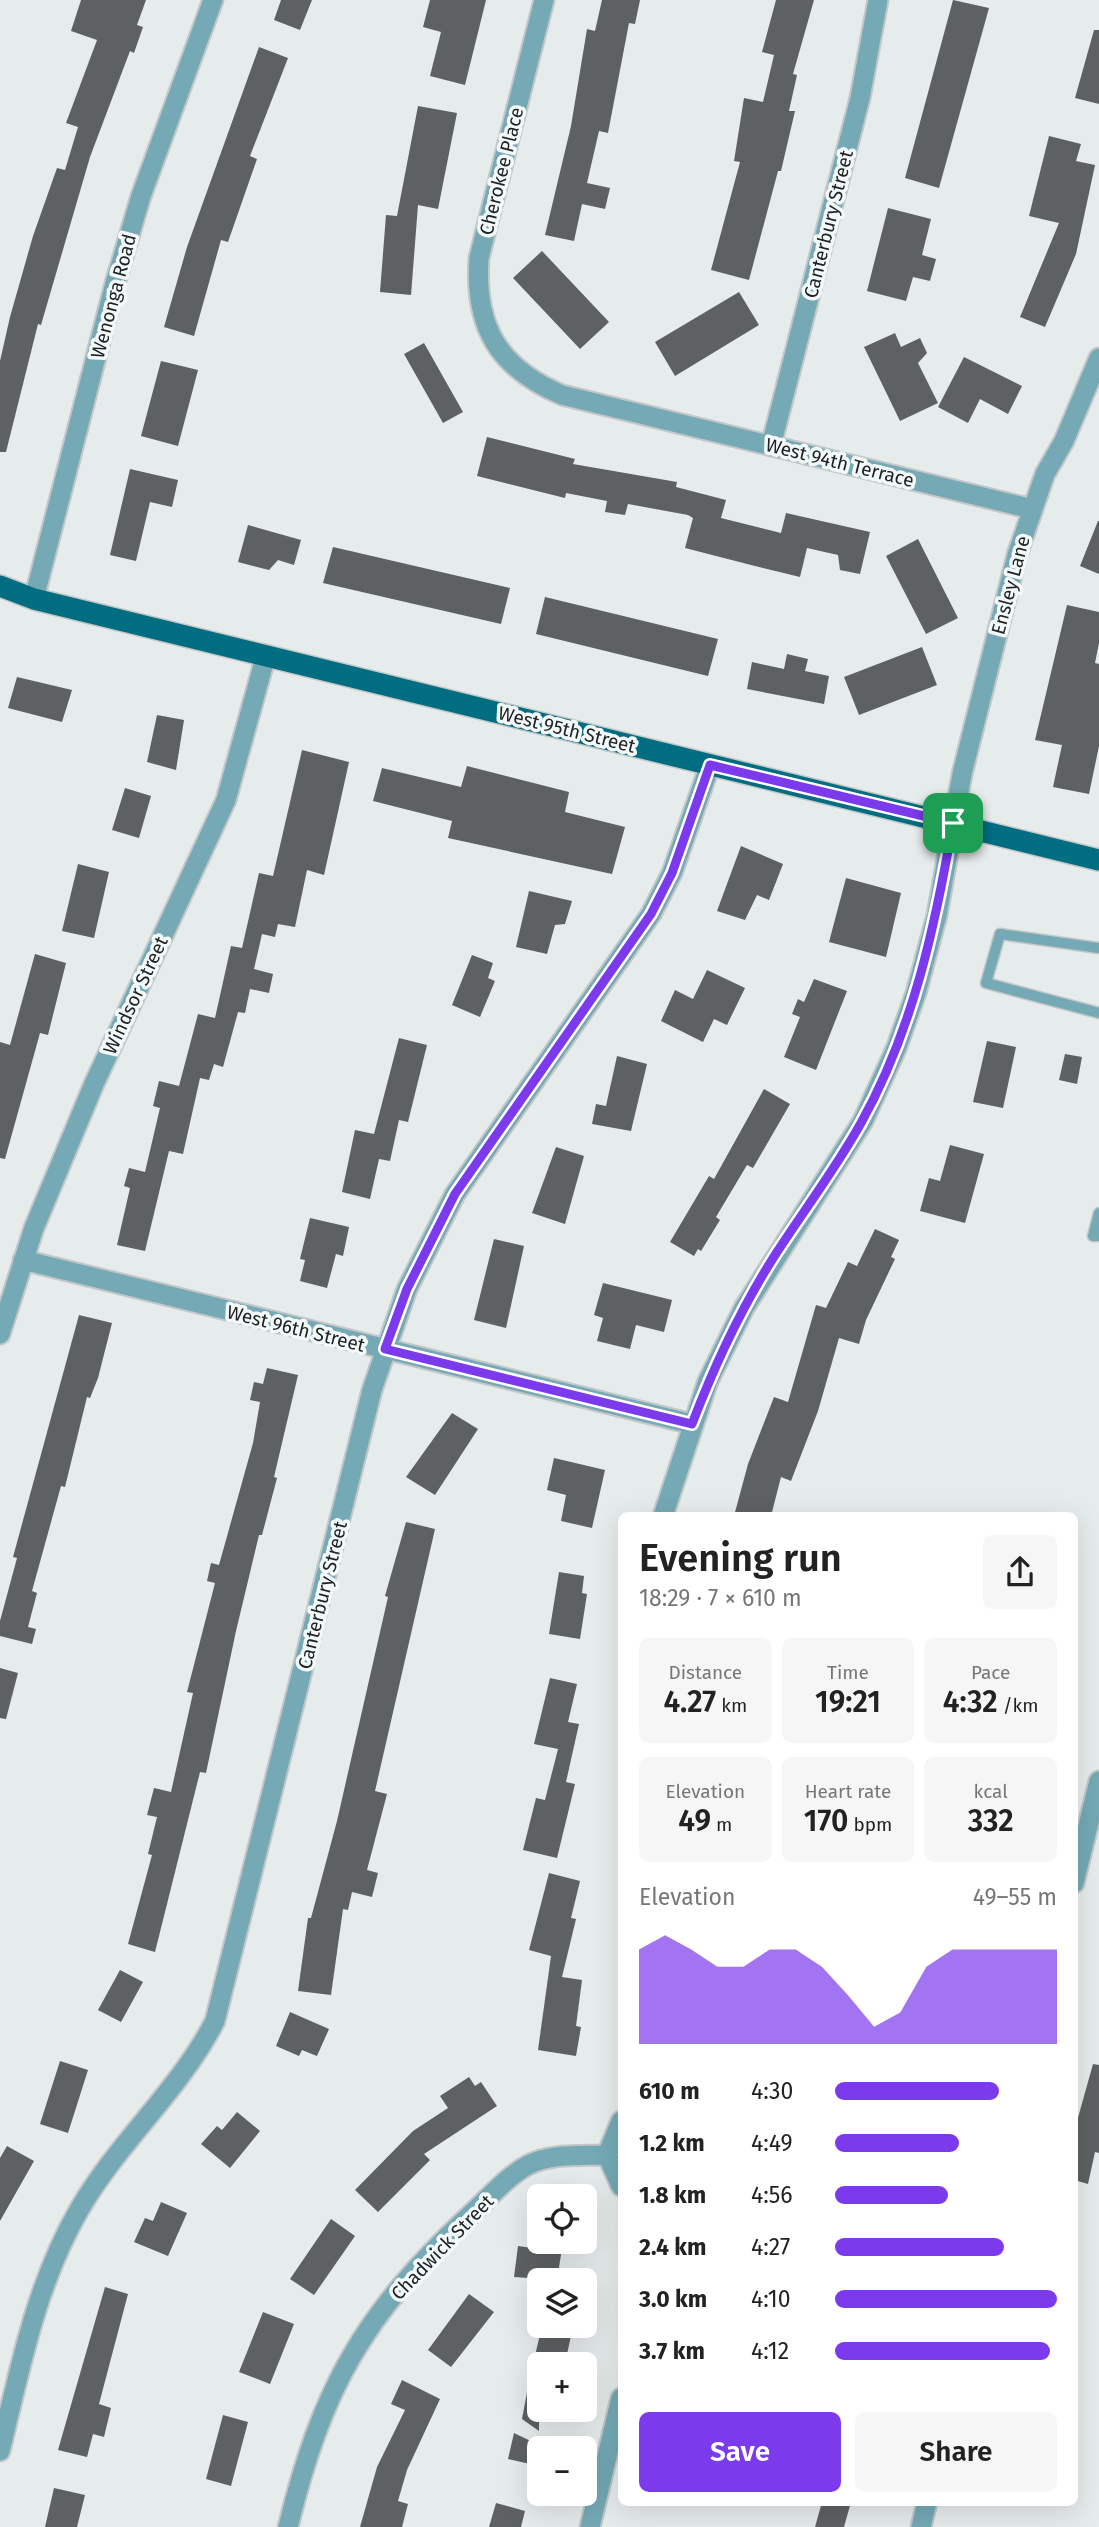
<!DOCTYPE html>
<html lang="en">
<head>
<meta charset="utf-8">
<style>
  body { margin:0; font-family:"Fira Sans",sans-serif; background:#f6f6f6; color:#222; height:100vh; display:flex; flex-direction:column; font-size:26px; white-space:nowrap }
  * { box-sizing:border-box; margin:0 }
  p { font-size:23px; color:#767676 }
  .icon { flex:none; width:38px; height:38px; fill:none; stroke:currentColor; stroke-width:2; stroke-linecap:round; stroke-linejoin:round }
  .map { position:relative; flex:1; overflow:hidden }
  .drawer { position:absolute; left:618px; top:1512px; width:460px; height:994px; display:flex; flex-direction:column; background:#fff; border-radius:10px; box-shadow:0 7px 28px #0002 }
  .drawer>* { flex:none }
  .buttons { position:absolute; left:527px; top:2184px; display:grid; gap:14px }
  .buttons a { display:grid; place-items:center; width:70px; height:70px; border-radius:10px; background:#fff; box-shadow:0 7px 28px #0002; font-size:35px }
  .pin { position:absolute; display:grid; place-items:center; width:60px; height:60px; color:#fff; margin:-30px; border-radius:14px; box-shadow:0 4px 10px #0006 }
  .round { display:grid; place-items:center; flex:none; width:74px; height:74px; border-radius:10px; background:#f6f6f6 }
  .head { display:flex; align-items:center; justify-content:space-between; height:119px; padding:0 21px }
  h1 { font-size:38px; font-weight:600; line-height:52px }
  .stats { display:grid; grid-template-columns:repeat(3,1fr); gap:10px; height:119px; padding:7px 21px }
  .stats div { display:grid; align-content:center; border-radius:10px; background:#f6f6f6; text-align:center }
  .stats b { font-size:30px; font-weight:600 }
  .stats small { font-size:19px; font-weight:400 }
  .stats p { font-size:19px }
  .chart { height:196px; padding:14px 21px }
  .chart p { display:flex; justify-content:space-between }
  .chart svg { width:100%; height:126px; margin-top:7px; fill:#7c3aed; opacity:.7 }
  .primary-button { display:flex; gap:14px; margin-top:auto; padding:14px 21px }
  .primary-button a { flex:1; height:80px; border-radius:10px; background:#7c3aed; color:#fff; font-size:28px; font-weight:600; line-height:80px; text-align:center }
  .primary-button a+a { background:#f6f6f6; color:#222 }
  ul { padding:0 21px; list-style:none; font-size:23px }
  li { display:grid; grid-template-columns:112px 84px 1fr; align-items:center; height:52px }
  li i { height:18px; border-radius:9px; background:#7c3aed }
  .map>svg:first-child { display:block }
</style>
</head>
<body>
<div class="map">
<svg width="1099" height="2527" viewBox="0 0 1099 2527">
  <rect width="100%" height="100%" fill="#e6ebec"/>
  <path fill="#5d6162" d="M81 0H146L137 25 143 27 134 53 130 51 90 157 41 325 38 324 6 452H0V361L10 317 33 236 57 168 65 170 78 127 66 123 97 40 71 31Z
    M281 0H312L300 30 274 20Z
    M430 0H486L465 85 430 76 441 32 423 27Z
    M602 0H640L635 24 629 23 608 133 599 131 587 183 610 188 605 209 582 204 574 241 545 235 571 126 587 29 595 31Z
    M776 0H814L793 74 797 75 789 111H795L781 171H778L749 280 711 270 740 162 734 161 744 98 763 102 774 55 762 52Z
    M953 0 989 8 939 188 905 178Z
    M1094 30H1099V104L1075 98Z
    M259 47 288 58 250 156 257 159 228 242 221 240 194 336 164 327 187 247Z
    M418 106 457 113 438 209 418 205 411 295 380 292 386 215 397 216Z
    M1049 136 1081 144 1076 161 1095 165 1076 254 1045 327 1020 317 1059 223 1029 216Z
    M888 208 931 219 922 255 936 259 930 281 913 277 906 301 867 291Z
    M542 251 609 322 580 349 513 278Z
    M739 292 759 325 675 376 655 342Z
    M895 333 901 347 920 338 927 353 918 363 938 403 900 421 864 347Z
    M424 343 463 412 443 423 404 354Z
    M964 357 1022 386 1008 414 980 399 968 423 938 407Z
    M161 361 198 370 178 446 141 436Z
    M487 437 575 459 573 464 677 482 676 487 726 500 721 518 781 533 786 513 870 532 860 574 840 570 838 555 807 548 800 577 755 566 685 548 693 518 688 515 628 504 625 515 605 512 607 501 566 493 565 498 477 476Z
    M130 469 178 480 172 507 150 502 136 561 110 555Z
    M1098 521H1099V574L1080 566Z
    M248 525 301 540 294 565 278 560 269 570 238 562Z
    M918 539 958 618 926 634 886 556Z
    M333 547 510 588 501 624 323 583Z
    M545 597 718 639 708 676 536 634Z
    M1067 605 1099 612V643L1095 663 1099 664V746L1089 794 1053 787 1062 745 1035 740Z
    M922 647 937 685 859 715 844 677Z
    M787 654 808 659 805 671 829 676 824 704 747 689 752 662 784 669Z
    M17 677 72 690 62 722 8 708Z
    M157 715 184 720 176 770 147 762Z
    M302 750 349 762 324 875 307 870 295 927 278 924 275 937 262 934 254 969 273 974 269 993 250 989 245 1013 238 1012 223 1067 214 1064 209 1080 200 1078 183 1154 169 1151 145 1251 117 1245 130 1188 124 1186 129 1168 145 1172 160 1108 153 1106 159 1081 179 1086 198 1014 215 1018 231 946 242 948 259 873 273 876Z
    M467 766 569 792 565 812 625 827 612 874 448 838 452 821 373 801 382 768 461 787Z
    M125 788 151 796 139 838 112 830Z
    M741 846 783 864 769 900 757 895 745 920 717 911Z
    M78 864 109 872 94 938 62 931Z
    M846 878 901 893 886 957 829 942Z
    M529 891 572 901 565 924 555 925 547 954 516 947Z
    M35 954 66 963 48 1035 40 1033 5 1159 0 1158V1042L10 1045Z
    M472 955 493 963 488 978 495 981 480 1017 452 1005Z
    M707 970 745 988 727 1025 714 1019 703 1042 661 1021 675 990 693 999Z
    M814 979 847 991 816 1070 784 1057 800 1017 792 1014 798 999 804 1002Z
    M399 1038 427 1045 408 1122 399 1120 390 1161 379 1159 370 1199 342 1192 355 1130 374 1134Z
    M987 1041 1016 1047 1003 1108 973 1102Z
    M1065 1054 1082 1057 1077 1084 1059 1080Z
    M617 1056 647 1064 631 1131 592 1124 596 1104 606 1106Z
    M764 1089 790 1104 753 1168 747 1165 716 1217 720 1220 701 1251 698 1249 694 1256 670 1242 709 1176 714 1179Z
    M950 1145 984 1154 965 1223 920 1211 929 1178 940 1181Z
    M556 1147 584 1156 565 1224 532 1213Z
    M310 1218 349 1227 343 1256 336 1254 327 1288 300 1281 305 1260 300 1259Z
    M875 1229 899 1240 891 1257 895 1259 866 1320 859 1344 839 1338 818 1411 791 1481 781 1477 771 1516H734L748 1464 774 1397 788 1402 816 1305 826 1308 848 1262 857 1266Z
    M494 1239 524 1246 506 1328 474 1320Z
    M603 1283 672 1300 664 1332 636 1325 630 1349 597 1341 603 1318 594 1315Z
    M79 1315 112 1323 98 1378 90 1398 87 1397 65 1487 61 1486 32 1591 37 1593 28 1627 36 1629 32 1644 0 1636V1621L17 1558 13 1557Z
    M267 1368 298 1375 274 1477 277 1478 262 1535H259L236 1631 206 1773 200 1772 155 1952 128 1944 152 1855 148 1854 157 1817 147 1815 154 1788 171 1792 193 1693 187 1692 215 1583 207 1581 211 1563 219 1565 253 1443 260 1402 250 1400 254 1382 263 1384Z
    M452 1413 478 1429 435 1495 406 1477Z
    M554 1458 605 1470 592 1528 561 1521 566 1495 547 1490Z
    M406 1522 435 1529 375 1791 387 1794 367 1870 378 1873 372 1897 352 1892 348 1910 343 1909 331 1995 298 1991 308 1918H311L337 1821 388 1597 385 1596Z
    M559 1572 584 1576 582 1593 587 1594 580 1639 549 1634Z
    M0 1668 18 1673 6 1719 0 1718Z
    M550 1678 577 1684 568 1722 579 1724 566 1782 575 1784 557 1858 523 1850 536 1798 545 1800 558 1749 534 1744Z
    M549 1873 580 1881 571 1918 576 1919 562 1977 582 1980 576 2026 581 2027 576 2056 538 2050 551 1956 529 1950Z
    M120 1970 143 1982 121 2022 98 2010Z
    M290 2012 329 2029 317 2056 302 2050 299 2056 276 2046Z
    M60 2061 88 2070 68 2133 40 2124Z
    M1093 2064 1099 2065V2153L1095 2152 1088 2184 1074 2180V2132Z
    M469 2077 475 2086 481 2082 497 2106 424 2154 430 2160 378 2212 355 2190 413 2131 448 2108 440 2096Z
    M237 2112 260 2131 230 2168 201 2144 217 2126 222 2130Z
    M7 2146 34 2161 0 2221V2158Z
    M161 2202 187 2213 168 2256 134 2242 145 2218 153 2221Z
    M331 2219 355 2236 314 2295 290 2279Z
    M541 2242H563L557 2280 514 2277 518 2246 540 2249Z
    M105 2287 128 2294 99 2404 111 2408 104 2437 93 2434 87 2457 58 2450Z
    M469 2294 494 2312 451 2367 428 2350Z
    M263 2312 294 2324 270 2384 239 2372Z
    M542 2326H573L565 2364H533Z
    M531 2371 539 2372V2431L522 2419Z
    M402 2380 440 2399 407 2470 398 2501 408 2504 402 2527H360L377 2467 405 2410 391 2404Z
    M223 2415 248 2422 231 2486 206 2479Z
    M514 2433 539 2445V2466L508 2459Z
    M54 2488 85 2495 77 2527H45Z
    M822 2502H851L844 2527H815Z
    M496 2503 525 2511 521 2527H489Z"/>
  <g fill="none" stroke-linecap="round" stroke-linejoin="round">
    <g stroke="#c3c7c8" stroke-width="13">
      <path id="lane" d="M1099 948 1000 934 986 983 1099 1013
        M1099 1213 1093 1236H1099"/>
    </g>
    <g stroke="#c3c7c8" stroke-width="23">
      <path id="street" d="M544 0 479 258C474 326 498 368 562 395L1032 509
        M771 446 860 98 878 0
        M34 599 114 287 141 196 213 0
        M23 1260 692 1424
        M0 1334 34 1228 94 1084 226 800 266 655
        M663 1516 708 1381 744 1308 863 1121 896 1049 916 993 937 915 962 774 1017 555 1045 474 1064 441 1099 358
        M1074 1883 1099 1781
        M607 2155 621 2121
        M607 2155 621 2186
        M0 2451C20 2369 36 2284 79 2210 118 2142 179 2091 215 2021L372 1390 407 1289 455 1194 651 914 672 873 710 765
        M288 2527C322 2388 363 2315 468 2217 487 2200 506 2177 528 2165 551 2153 582 2156 607 2155
        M590 2527 621 2398
        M921 2527 927 2502"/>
    </g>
    <g stroke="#c3c7c8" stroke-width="24">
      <path id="primary" d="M0 586 34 599 1099 860"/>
    </g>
    <use href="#lane" stroke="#74a9b5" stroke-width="10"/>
    <use href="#street" stroke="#74a9b5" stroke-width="19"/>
    <use href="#primary" stroke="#006d80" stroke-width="21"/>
  </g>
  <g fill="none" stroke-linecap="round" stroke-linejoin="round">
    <g stroke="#fff" stroke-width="14">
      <path id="route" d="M710 765 953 823C935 927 913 1030 861 1123 836 1168 805 1209 777 1252 742 1306 715 1364 692 1424L385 1349 407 1289 455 1194 651 914 672 873Z"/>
    </g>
    <use href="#route" stroke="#7c3aed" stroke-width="9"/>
  </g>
  <g text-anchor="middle" stroke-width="7" stroke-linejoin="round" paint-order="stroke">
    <g font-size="19" fill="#212323" stroke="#f3f8f9">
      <text transform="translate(501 171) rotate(-76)" y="7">Cherokee Place</text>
      <text transform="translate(828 224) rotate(-76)" y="7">Canterbury Street</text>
      <text transform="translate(113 296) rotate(-75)" y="7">Wenonga Road</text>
      <text transform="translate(840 462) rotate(14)" y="7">West 94th Terrace</text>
      <text transform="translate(1010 585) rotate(-75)" y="7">Ensley Lane</text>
      <text transform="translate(567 729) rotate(14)" y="7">West 95th Street</text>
      <text transform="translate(135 995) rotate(-65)" y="7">Windsor Street</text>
      <text transform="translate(296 1328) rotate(14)" y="7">West 96th Street</text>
      <text transform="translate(322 1595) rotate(-76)" y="7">Canterbury Street</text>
      <text transform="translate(442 2247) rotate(-46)" y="7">Chadwick Street</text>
    </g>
  </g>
</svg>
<div class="buttons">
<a><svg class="icon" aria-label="locate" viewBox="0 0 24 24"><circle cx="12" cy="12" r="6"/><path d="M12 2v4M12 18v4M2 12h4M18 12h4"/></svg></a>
<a><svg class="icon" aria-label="layers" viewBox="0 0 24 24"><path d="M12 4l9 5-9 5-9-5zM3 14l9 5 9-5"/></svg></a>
<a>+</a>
<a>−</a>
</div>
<div class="pin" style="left:953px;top:823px;background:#1e9e55"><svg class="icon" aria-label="arrive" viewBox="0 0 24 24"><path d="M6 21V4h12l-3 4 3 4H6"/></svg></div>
<section class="drawer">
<div class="head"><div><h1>Evening run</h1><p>18:29 · 7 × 610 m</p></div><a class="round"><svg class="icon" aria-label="share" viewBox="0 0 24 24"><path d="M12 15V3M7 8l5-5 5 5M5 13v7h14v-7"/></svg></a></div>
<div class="stats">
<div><p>Distance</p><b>4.27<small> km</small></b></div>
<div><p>Time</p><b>19:21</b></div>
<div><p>Pace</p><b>4:32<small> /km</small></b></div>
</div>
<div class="stats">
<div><p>Elevation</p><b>49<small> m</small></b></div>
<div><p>Heart rate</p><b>170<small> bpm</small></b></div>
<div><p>kcal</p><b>332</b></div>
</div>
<div class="chart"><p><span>Elevation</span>49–55 m</p>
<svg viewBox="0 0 160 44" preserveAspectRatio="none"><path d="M0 44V11L10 6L20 11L30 17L40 17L50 11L60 11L70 17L80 27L90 38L100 33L110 17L120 11L130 11L140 11L150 11L160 11V44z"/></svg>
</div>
<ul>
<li><b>610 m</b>4:30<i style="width:74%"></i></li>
<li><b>1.2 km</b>4:49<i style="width:56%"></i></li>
<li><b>1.8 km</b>4:56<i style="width:51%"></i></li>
<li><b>2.4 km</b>4:27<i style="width:76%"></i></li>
<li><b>3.0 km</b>4:10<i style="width:100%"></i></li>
<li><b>3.7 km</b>4:12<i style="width:97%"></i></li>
</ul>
<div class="primary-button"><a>Save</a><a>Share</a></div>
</section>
</div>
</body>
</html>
